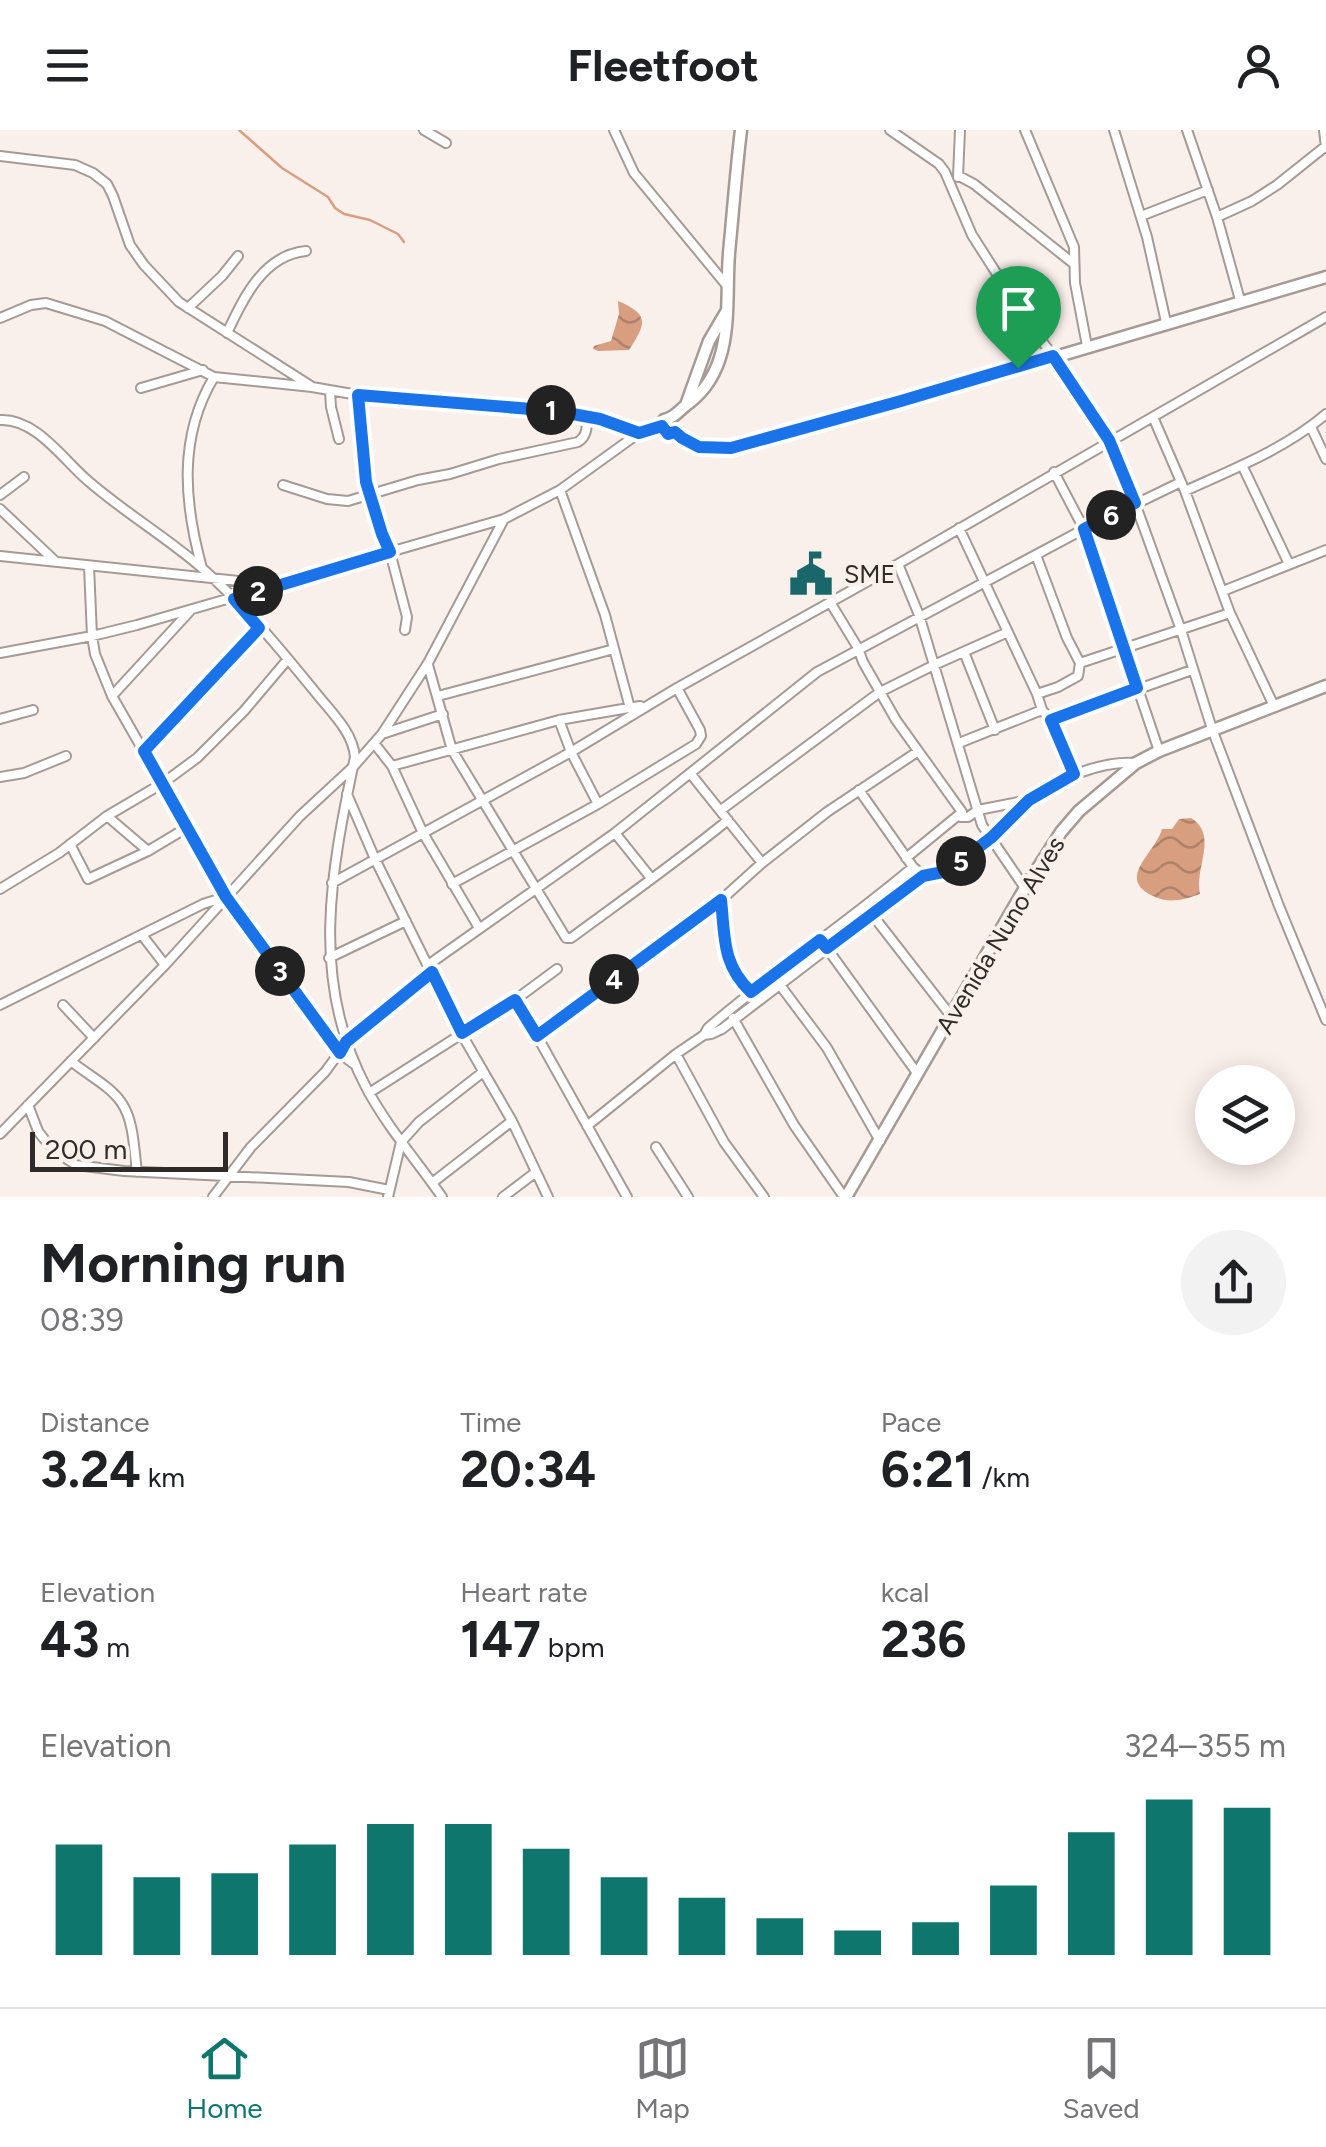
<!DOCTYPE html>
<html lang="en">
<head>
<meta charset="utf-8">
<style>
  body { margin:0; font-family:Figtree,sans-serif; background:#f2f2f2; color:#202124; height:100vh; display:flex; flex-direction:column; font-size:38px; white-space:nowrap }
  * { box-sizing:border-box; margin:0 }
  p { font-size:32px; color:#757577 }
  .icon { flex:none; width:55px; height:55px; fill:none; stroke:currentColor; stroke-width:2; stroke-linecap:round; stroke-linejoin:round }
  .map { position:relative; height:1067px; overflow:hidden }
  .panel { display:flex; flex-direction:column; background:#fff; flex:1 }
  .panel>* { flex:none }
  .tools { position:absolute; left:1195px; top:935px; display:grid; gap:20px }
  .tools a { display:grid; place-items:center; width:100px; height:100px; border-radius:50%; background:#fff; box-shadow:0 5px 25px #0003; font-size:50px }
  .scale { position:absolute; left:30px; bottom:25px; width:198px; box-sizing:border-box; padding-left:10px; border:5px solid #2f2b29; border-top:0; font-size:28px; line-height:35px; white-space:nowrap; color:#2f2b29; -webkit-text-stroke:8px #faf0eb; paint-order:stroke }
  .pin { position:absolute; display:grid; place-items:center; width:85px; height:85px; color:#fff; margin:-102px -42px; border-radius:50% 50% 50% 0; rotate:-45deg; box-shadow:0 0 10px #0007 }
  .pin .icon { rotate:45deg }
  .km { position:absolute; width:50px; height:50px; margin:-25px; border-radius:50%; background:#222; color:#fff; font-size:28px; line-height:50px; text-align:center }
  .round { display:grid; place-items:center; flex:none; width:105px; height:105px; border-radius:52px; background:#f2f2f2 }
  .head { display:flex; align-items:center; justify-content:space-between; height:170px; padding:0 40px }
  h1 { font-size:55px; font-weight:700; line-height:75px }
  .stats { display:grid; grid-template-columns:repeat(3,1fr); gap:15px; height:170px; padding:10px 40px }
  .stats div { display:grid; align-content:center }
  .stats b { font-size:50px; font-weight:700 }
  .stats small { font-size:28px; font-weight:400 }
  .stats p { font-size:28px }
  .chart { height:280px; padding:20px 40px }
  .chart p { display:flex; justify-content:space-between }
  .chart svg { width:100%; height:180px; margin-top:10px; stroke:#0f766e; stroke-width:6 }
  header { display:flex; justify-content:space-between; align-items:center; height:130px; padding:0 40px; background:#fff; font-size:45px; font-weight:700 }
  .dock { display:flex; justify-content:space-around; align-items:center; height:140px; border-top:2px solid #e0e0e0; background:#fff; font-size:28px; color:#757577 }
  .dock a { display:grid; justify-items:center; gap:5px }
  .dock .current { color:#0f766e }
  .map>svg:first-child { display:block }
</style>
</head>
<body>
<header><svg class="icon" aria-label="menu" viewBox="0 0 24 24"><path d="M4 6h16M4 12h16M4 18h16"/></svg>Fleetfoot<svg class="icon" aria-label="person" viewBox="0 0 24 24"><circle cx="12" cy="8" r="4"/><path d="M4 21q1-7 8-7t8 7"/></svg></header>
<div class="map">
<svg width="1326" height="1067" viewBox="0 0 1326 1067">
  <defs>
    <pattern id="water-waves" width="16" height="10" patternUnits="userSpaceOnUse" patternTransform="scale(2.5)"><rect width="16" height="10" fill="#d89e80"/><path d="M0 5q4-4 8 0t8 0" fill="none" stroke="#b08169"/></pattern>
  </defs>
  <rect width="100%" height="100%" fill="#faf0eb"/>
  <path fill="url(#water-waves)" d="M618 171C649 184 647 193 629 220L598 221 593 219 594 216 611 211 619 184Z
    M1191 688C1219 705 1194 738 1200 764 1183 770 1169 774 1153 766 1115 748 1155 724 1162 699H1172L1179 689Z"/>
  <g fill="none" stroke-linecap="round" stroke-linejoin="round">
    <path stroke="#d89e80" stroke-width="2.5" d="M239 0 282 38 328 67 335 78 344 84 370 90 398 104 404 112"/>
    <g stroke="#a49a96" stroke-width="12">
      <path id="street" d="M424 0 446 13
        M614 0 634 43 728 157
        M890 0 939 34 945 42 972 105 1027 191 1053 226 1109 310 1135 373 1181 500 1212 599 1279 776 1326 890
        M1025 0 1074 117 1075 153 1087 216
        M1114 0 1147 107 1166 192
        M1187 0 1217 87 1240 170
        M1324 0 1326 18
        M0 26 75 35 93 43 107 54 113 66 130 115 144 135 179 172 311 256
        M959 46 974 54 1074 134
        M958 47 960 0
        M1141 86 1208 60
        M1217 87 1252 71 1277 55 1326 16
        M188 178 222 146 238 126
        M0 188 31 175 46 173 105 191 214 247 312 257 358 265 556 281 600 289 639 303
        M227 203C243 169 263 125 306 121
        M141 258 203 240
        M330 261 331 277 339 309
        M358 265 366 352 382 404 390 422 407 487 405 500
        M1153 287 1185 361 1230 483 1274 576
        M0 290C35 288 62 328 86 349 122 381 165 406 202 438 244 475 281 520 316 563 331 582 353 602 355 627 331 741 309 851 367 959 388 998 417 1031 442 1067
        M1311 297 1326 329
        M1242 335 1289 434
        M1054 342 1084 399 1159 621
        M283 355 327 369 348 371 418 350 450 344 499 329 578 312C587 306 587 298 587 287
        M560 360 605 485 630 578
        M1185 361C1233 339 1285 319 1326 284
        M0 365 24 347
        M0 379 55 431
        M959 398 1037 564 1042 580 1051 590 1074 644
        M1036 425 1067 508 1080 533 1230 483
        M0 426 268 454
        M898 434 919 485 982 695 1025 758
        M89 436 92 506 95 524 112 566 227 767 339 923 354 934
        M202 438C184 373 178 307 214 247
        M1223 461 1326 420
        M830 472 858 518 863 532 896 590 962 682 961 687H968L978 680 1024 671
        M964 522 995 600
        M0 523 92 506 137 495 504 389 560 360 639 303 661 296
        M428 535 452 620 566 808H571C624 769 678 731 728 690
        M1037 564 1058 557 1078 546 1080 533
        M112 566 190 481
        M438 566 614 519
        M0 589 33 580
        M559 590 571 622 598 674
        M1051 590 1192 540
        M382 604 443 584
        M374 613 392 636 423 703 479 798
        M959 613 1042 580
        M144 621 259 498
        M392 636 559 590 640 576
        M690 643 762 733
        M0 647 24 643 66 626
        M859 660 913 737 923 745C967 742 997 698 1028 671 1053 650 1102 630 1136 633
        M347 664 375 729 461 903 512 991 548 1067
        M721 680 880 562 934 535 1008 502
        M107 686 148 721 188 697
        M615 703 651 748
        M70 714 88 749 148 721
        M906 728 961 683
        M332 753 571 622 677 558 879 445 1326 187
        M452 754 598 674 696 614 701 606 700 600 677 558
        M0 759 59 723 107 686 163 653 197 628 244 581 288 529
        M721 770C725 807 722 835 751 862
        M871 783 951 886
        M142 805 165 835
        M826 817 917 943
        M329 828 406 791
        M428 835 615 703 817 542 1084 399 1181 352
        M777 851 827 918 880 1011
        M515 870 557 839
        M0 875 203 774 222 768
        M63 875 94 908
        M733 888 794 995 844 1067
        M704 905 711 904 722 899 923 745
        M537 906 627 1067
        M676 924 724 1012 764 1067
        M71 931C86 944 109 955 121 972 134 990 134 1020 137 1042
        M369 963 515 870 537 906 721 770 762 733 827 682 917 622
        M28 975 38 1001 44 1009 59 1024 76 1035 124 1041 349 1052 389 1060
        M587 996 676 924 704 905 708 898C774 841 847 793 913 737
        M0 1004 165 835 300 686 353 637 382 604 428 533 504 389
        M656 1017 688 1067
        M432 1053 512 991
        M213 1067 251 1017 325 942 347 912 432 842
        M388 1067 401 1012 419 992 483 942
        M503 1067 536 1042"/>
    </g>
    <g stroke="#a49a96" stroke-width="15">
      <path id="secondary" d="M741 0C736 41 733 82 729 123 725 175 736 237 689 273 680 279 675 288 664 290L661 296 665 302 675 301C692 318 709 318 731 317L1018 238 1326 147
        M686 275 709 211 726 182
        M846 1067 1025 758 1061 702 1079 681 1136 633 1159 621 1326 556"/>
    </g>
    <use href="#street" stroke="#fff" stroke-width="8"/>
    <use href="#secondary" stroke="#fff" stroke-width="10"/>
  </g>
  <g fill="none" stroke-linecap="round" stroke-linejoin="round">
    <g stroke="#fff" stroke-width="20">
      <path id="route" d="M1053 226 1109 310 1135 373 1084 399 1137 558 1051 590 1074 644 1029 670 992 707 958 733 943 742 923 746 827 818 820 810 751 862C722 835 725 807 721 770L537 906 515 870 462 903 432 842 346 912 340 923 226 767 144 621 259 498 234 469 390 422 382 404 366 352 358 265 556 281 600 289 639 303 662 296 668 304 675 302 682 308 699 317 731 318 901 271Z"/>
    </g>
    <use href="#route" stroke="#1a73e8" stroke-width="12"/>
  </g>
  <defs>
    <g id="civic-bare" transform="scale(3.45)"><path d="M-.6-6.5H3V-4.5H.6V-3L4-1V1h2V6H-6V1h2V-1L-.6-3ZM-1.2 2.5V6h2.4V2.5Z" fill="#19676a" stroke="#faf0eb" stroke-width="2.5" paint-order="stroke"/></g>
  </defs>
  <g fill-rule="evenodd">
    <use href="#civic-bare" x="811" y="444"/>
  </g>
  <g text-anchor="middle" stroke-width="8" stroke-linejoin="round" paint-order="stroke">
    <g font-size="25" fill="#2f2b29" stroke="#faf0eb" text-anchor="start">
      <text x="844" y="453">SME</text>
    </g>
    <g font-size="25" fill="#2f2b29" stroke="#faf0eb">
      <text transform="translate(1000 805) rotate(-59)" y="9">Avenida Nuno Alves</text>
    </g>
  </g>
</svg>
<div class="tools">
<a><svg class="icon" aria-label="layers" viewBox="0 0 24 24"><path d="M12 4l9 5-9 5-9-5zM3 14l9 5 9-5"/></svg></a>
</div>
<div class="scale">200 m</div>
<div class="pin" style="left:1018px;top:238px;background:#1e9e55"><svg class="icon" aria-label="arrive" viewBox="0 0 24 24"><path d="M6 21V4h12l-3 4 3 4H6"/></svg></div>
<b class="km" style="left:551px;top:280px">1</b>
<b class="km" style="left:258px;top:461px">2</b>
<b class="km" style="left:280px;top:841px">3</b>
<b class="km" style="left:614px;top:849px">4</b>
<b class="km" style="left:961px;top:731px">5</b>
<b class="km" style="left:1111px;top:385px">6</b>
</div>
<section class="panel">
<div class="head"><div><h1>Morning run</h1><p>08:39</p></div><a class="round"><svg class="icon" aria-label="share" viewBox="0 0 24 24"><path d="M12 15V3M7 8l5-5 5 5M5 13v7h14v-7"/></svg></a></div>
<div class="stats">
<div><p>Distance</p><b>3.24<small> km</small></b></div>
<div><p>Time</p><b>20:34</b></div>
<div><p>Pace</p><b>6:21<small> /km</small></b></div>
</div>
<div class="stats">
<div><p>Elevation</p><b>43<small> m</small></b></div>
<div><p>Heart rate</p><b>147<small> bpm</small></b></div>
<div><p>kcal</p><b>236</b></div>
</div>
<div class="chart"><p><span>Elevation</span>324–355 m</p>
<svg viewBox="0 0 160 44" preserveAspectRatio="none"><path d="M5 44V17M15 44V25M25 44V24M35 44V17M45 44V12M55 44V12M65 44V18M75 44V25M85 44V30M95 44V35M105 44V38M115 44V36M125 44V27M135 44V14M145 44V6M155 44V8"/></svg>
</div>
</section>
<nav class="dock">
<a class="current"><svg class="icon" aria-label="home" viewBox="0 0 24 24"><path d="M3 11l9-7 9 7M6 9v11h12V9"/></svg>Home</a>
<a><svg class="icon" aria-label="map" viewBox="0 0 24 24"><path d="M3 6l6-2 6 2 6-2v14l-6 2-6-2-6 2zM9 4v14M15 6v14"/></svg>Map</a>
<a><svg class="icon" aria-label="saved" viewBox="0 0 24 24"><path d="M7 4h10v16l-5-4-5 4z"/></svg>Saved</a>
</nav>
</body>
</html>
